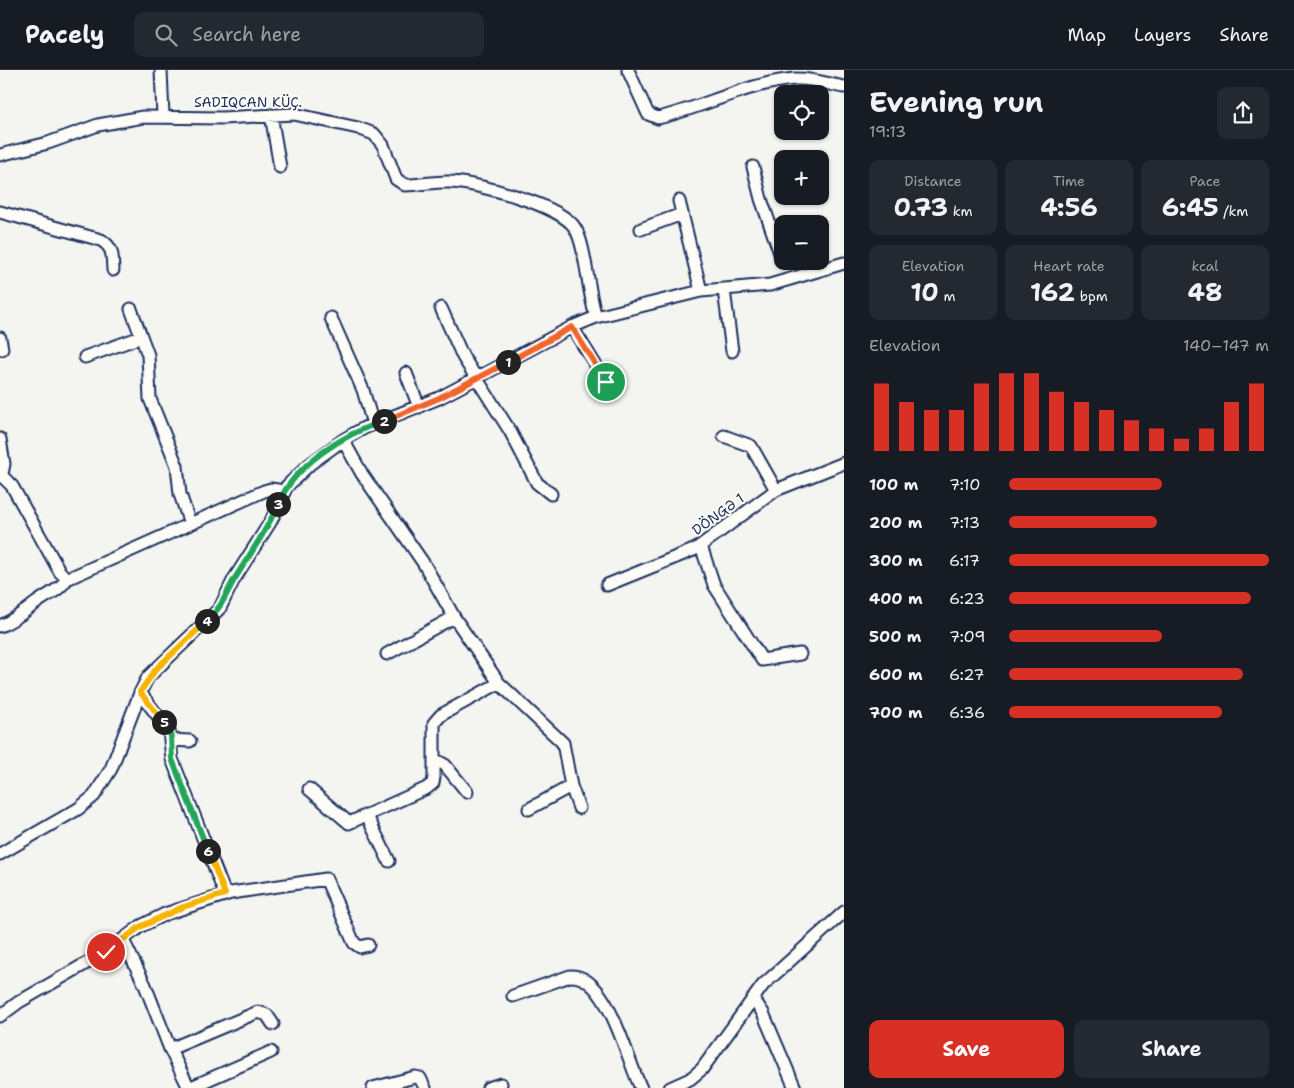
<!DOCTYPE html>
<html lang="en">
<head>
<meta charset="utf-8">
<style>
  body { margin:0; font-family:"Shantell Sans",sans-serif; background:#242831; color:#f1f3f6; height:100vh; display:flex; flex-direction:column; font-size:19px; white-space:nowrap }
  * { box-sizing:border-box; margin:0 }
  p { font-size:16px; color:#9ea1a6 }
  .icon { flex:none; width:28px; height:28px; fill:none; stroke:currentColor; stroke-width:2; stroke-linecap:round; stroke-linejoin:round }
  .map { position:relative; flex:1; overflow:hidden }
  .side { display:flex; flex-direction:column; background:#171b24; width:450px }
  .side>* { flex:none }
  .fabs { position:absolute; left:774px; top:15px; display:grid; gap:10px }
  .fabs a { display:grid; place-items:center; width:55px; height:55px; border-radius:10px; background:#171b24; box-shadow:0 1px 4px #0004; font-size:25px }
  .pin { position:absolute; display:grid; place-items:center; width:42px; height:42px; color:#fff; margin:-21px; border:2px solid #fff; border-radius:50%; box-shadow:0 1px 5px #0007 }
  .km { position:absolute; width:25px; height:25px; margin:-12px; border-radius:50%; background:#222; color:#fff; font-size:14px; line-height:25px; text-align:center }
  .round { display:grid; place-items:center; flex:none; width:52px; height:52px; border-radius:10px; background:#242831 }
  .head { display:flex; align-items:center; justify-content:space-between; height:85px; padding:0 25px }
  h1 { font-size:28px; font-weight:700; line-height:38px }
  .metrics { display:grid; grid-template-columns:repeat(3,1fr); gap:8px; height:85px; padding:5px 25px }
  .metrics div { display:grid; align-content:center; border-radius:10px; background:#242831; text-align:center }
  .metrics b { font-size:25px; font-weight:700 }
  .metrics small { font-size:14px; font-weight:400 }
  .metrics p { font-size:14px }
  .chart { height:140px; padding:10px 25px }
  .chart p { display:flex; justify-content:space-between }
  .chart svg { width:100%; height:90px; margin-top:5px; stroke:#d93025; stroke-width:6 }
  .button { display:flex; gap:10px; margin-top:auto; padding:10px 25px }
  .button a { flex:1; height:58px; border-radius:10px; background:#d93025; color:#fff; font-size:20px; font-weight:700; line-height:58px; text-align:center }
  .button a+a { background:#242831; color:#f1f3f6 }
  ul { padding:0 25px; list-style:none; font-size:16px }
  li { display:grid; grid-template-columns:80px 60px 1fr; align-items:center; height:38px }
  li i { height:12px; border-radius:6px; background:#d93025 }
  header { display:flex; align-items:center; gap:30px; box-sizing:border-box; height:70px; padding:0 25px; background:#171b24; border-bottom:1px solid #363941 }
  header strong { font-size:24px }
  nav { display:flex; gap:28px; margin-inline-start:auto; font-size:18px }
  .search { width:350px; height:45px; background:#242831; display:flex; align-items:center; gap:12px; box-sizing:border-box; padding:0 18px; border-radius:10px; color:#9ea1a6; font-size:19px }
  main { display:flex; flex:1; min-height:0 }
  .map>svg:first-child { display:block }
</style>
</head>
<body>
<header>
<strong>Pacely</strong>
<div class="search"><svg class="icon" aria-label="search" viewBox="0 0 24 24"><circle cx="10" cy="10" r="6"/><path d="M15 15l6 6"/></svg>Search here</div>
<nav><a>Map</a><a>Layers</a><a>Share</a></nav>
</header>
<main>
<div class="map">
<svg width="844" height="1018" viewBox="0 0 844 1018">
  <rect width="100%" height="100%" fill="#f4f4f1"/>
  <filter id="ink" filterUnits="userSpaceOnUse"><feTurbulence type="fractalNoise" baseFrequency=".02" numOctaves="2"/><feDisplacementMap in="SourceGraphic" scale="10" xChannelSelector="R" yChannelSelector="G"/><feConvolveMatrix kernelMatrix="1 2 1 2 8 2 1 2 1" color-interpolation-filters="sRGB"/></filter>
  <g filter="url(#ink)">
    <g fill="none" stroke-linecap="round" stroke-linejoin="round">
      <g stroke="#1b2f5e" stroke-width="15">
        <path id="minor" d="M161 0 163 46
          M628 0 648 44 658 48C704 37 748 13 795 9 812 8 827 14 844 17
          M271 45 280 97
          M0 85 48 73 98 55 143 47 223 48 294 44 358 58 374 64 383 75 396 109 405 115C421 115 435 111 451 112 477 113 561 135 575 158 586 176 588 223 596 247
          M753 97 761 129 782 189
          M679 131 701 221
          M0 142 101 170C114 178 112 186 113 200
          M641 159 682 144
          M724 220 732 281
          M441 238 463 287 510 361 537 413 551 424
          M131 239 148 285 150 329 177 396 180 424 190 454
          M331 248 363 320 373 354
          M572 257 606 312
          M0 268 2 279
          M85 287 141 267
          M406 303 419 337
          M724 366 751 376 776 420
          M0 369 4 394 2 404
          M343 370 362 404 424 494 454 547 499 613 563 673 571 716 579 738
          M0 404 12 416 60 502 67 509 264 421 271 419 284 421
          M701 476 714 515 762 590 800 584
          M607 515 696 479 776 420 844 393
          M0 556C15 550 24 542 36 533 48 524 59 521 67 509
          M387 584 454 547
          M140 623 169 660 172 689 225 824
          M170 670 190 671
          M434 689 445 695 467 722
          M309 719 349 753 427 718 433 713 434 707V653L441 645 499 613
          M529 739 571 716
          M367 746 389 791
          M0 784 78 739 94 726 111 699 140 623 148 607 220 538 234 509 271 451 287 416 310 394 343 370 364 358 439 328 572 257 596 247 701 221 770 215 844 193
          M123 870 145 915 170 979 189 1018 271 982
          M513 926 570 906C608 903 627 991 641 1018
          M753 928 763 943 795 1018
          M0 946 19 932 106 882 141 856 165 844 231 823 326 809 354 873 360 877 368 875
          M170 979 258 942 267 945 273 954
          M373 1018 415 1007 420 1008 425 1018
          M488 1018 501 1014
          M670 1018 690 1009 702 999 763 915 844 842"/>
      </g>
      <use href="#minor" stroke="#fdfcf7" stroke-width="11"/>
    </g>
  </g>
  <g fill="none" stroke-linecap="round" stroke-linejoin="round" filter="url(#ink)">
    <g stroke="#fff" stroke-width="10">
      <path id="split-1" d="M508 292 572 257 606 312"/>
    </g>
    <g stroke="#fff" stroke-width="10">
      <path id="split-2" d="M384 351 439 328 508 292"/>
    </g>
    <g stroke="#fff" stroke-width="10">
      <path id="split-3" d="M278 434C295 394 344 364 384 351"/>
    </g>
    <g stroke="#fff" stroke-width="10">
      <path id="split-4" d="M207 551C225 534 226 521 239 502 253 479 268 459 278 434"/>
    </g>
    <g stroke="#fff" stroke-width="10">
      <path id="split-5" d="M164 652 140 622 156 599 207 551"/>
    </g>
    <g stroke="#fff" stroke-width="10">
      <path id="split-6" d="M164 652 171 666 172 689 208 781"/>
    </g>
    <g stroke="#fff" stroke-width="10">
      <path id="split-7" d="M140 857 183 837 225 824 208 781"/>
    </g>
    <g stroke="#fff" stroke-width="10">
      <path id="split-8" d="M106 882 140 857"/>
    </g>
    <use href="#split-1" stroke="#f0652b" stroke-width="6"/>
    <use href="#split-2" stroke="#f0652b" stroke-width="6"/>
    <use href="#split-3" stroke="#22a559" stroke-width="6"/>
    <use href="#split-4" stroke="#22a559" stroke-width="6"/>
    <use href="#split-5" stroke="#f5b400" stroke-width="6"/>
    <use href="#split-6" stroke="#22a559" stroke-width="6"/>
    <use href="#split-7" stroke="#f5b400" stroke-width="6"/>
    <use href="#split-8" stroke="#f5b400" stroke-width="6"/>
  </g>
  <g text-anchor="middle" stroke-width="4" stroke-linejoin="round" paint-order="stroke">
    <g font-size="14" fill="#1b2f5e" stroke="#fdfcf7">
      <text x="248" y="37">SADIQCAN KÜÇ.</text>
      <text transform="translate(718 444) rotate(-36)" y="5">DÖNGƏ 1</text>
    </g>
  </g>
</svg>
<div class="fabs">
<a><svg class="icon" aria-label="locate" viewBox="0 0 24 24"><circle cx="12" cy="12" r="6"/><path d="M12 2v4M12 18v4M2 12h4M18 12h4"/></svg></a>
<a>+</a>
<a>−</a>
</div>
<div class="pin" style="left:606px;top:312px;background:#1e9e55"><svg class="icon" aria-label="arrive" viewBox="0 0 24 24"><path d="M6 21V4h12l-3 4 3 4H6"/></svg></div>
<div class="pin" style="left:106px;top:882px;background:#d93025"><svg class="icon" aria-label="check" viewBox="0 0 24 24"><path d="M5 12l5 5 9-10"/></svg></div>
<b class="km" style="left:508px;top:292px">1</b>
<b class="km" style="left:384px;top:351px">2</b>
<b class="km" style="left:278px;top:434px">3</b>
<b class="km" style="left:207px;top:551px">4</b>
<b class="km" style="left:164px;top:652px">5</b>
<b class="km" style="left:208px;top:781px">6</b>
</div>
<section class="side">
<div class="head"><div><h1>Evening run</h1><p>19:13</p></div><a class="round"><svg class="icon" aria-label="share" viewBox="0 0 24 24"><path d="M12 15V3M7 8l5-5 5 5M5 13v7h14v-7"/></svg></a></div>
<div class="metrics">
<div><p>Distance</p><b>0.73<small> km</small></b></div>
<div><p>Time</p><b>4:56</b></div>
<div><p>Pace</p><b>6:45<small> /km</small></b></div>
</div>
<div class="metrics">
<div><p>Elevation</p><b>10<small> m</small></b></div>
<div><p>Heart rate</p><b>162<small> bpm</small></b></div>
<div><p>kcal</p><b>48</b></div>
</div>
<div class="chart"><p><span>Elevation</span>140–147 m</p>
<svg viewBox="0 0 160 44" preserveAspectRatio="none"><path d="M5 44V11M15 44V20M25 44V24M35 44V24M45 44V11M55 44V6M65 44V6M75 44V15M85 44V20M95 44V24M105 44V29M115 44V33M125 44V38M135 44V33M145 44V20M155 44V11"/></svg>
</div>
<ul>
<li><b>100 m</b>7:10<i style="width:59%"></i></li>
<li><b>200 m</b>7:13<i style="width:57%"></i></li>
<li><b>300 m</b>6:17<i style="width:100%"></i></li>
<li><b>400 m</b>6:23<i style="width:93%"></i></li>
<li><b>500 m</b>7:09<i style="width:59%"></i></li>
<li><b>600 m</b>6:27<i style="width:90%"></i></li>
<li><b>700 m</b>6:36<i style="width:82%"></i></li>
</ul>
<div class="button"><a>Save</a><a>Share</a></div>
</section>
</main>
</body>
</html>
